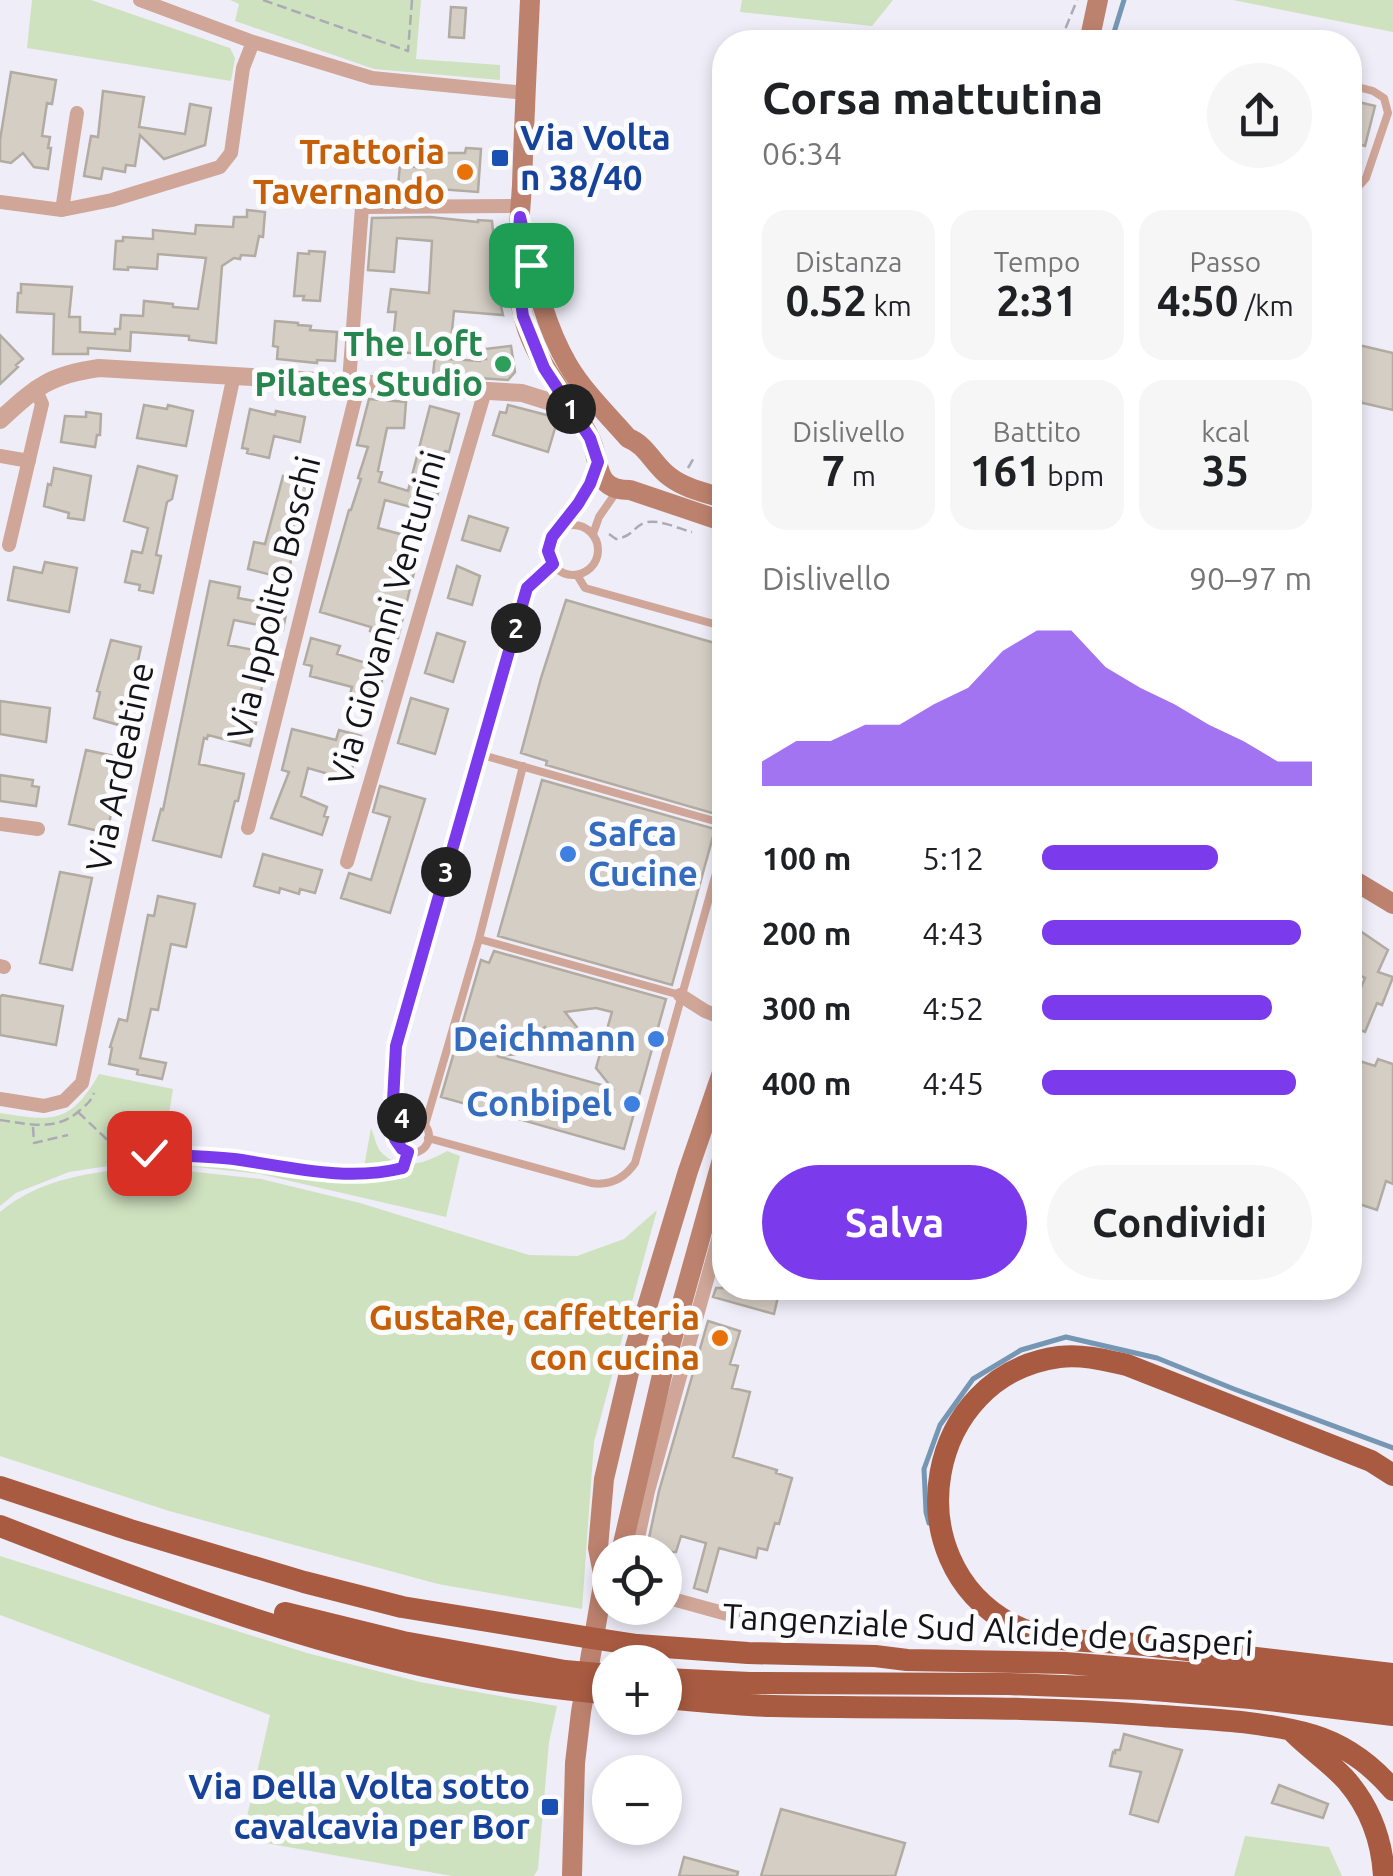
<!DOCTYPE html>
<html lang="it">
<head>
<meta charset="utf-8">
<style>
  body { margin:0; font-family:Ubuntu,sans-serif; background:#f6f6f6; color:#202124; height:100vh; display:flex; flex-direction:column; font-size:38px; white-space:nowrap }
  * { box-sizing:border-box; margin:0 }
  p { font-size:32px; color:#757577 }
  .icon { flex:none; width:55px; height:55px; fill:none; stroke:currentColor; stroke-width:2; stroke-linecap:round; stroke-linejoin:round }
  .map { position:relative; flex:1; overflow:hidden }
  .sheet { position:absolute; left:712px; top:30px; width:650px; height:1270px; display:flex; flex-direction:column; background:#fff; border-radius:40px; box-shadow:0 5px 15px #0003 }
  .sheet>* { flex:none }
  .tools { position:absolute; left:592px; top:1535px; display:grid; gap:20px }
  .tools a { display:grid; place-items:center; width:90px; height:90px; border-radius:50%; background:#fff; box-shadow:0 5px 15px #0003; font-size:50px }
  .pin { position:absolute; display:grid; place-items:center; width:85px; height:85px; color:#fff; margin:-42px; border-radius:20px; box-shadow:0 5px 15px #0006 }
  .km { position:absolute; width:50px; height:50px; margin:-25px; border-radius:50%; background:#222; color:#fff; font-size:28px; line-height:50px; text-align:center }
  .round { display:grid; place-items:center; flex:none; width:105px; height:105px; border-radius:52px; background:#f6f6f6 }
  .headline { display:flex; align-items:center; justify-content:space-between; height:170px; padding:0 50px }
  h1 { font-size:45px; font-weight:700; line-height:75px }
  .figures { display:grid; grid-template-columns:repeat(3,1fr); gap:15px; height:170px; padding:10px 50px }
  .figures div { display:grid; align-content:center; border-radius:25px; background:#f6f6f6; text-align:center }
  .figures b { font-size:42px; font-weight:700 }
  .figures small { font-size:28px; font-weight:400 }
  .figures p { font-size:28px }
  .chart { height:280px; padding:20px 50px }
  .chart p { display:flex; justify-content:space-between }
  .chart svg { width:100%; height:180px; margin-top:10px; fill:#7c3aed; opacity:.7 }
  .cta { display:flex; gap:20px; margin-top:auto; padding:20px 50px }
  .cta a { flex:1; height:115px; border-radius:60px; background:#7c3aed; color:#fff; font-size:40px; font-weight:700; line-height:115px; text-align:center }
  .cta a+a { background:#f6f6f6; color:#202124 }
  ul { padding:0 50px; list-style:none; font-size:32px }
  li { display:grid; grid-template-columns:160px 120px 1fr; align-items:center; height:75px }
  li i { height:25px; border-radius:12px; background:#7c3aed }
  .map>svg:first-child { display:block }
</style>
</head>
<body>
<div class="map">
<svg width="1393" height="1876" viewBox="0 0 1393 1876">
  <rect width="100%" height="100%" fill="#efedf8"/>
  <path fill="#cfe2bf" d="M32 0H91L230 48 235 58 231 81 27 48Z
    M230 0H421L416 59 500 65V80L374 69 235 21 239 4Z
    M742 0H893L872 26 740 12Z
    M1233 0H1393V32Z
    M99 1074 173 1089 164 1145 364 1167 371 1128C374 1135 376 1145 380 1151 400 1173 426 1163 447 1151L460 1156 446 1217 260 1174 141 1161 69 1172 16 1193 0 1206V1113C52 1121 70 1125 99 1074Z
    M141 1166 261 1179 360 1203 529 1255 577 1256 624 1239 657 1210 594 1442 582 1609 438 1584 169 1511 0 1456V1212C42 1177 89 1174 141 1166Z
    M0 1556 307 1653 420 1682 557 1706 549 1742 538 1869 534 1876H452L242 1839 270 1715 0 1615Z
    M1245 1836 1329 1847 1342 1876H1234Z"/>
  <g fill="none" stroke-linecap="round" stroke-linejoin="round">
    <path stroke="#7597b3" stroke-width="5" d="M1111 42 1124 0
      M929 1523 926 1512 924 1469 940 1425 973 1379 1021 1350 1066 1337 1157 1358 1234 1389 1393 1448"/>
  </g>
  <path fill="#d5cec5" stroke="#b2aba2" stroke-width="2.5" fill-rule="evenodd" d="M451 7 466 8 464 38 449 37Z
    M11 72 56 80 52 104 47 103 42 136 50 137 48 148H51L48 169 34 167 23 153 11 163 0 161V140Z
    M103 91 144 97 139 127 185 134 190 104 211 108 205 145 164 159 140 135 135 166 126 165 125 172 103 168 101 179 84 176 91 136 98 137Z
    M1350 100 1375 106 1365 146 1350 142Z
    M466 148 481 149 478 192 398 186 400 165 416 167V161L434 162 435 153H465Z
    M247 210 265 212 263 237 259 236 255 256 241 255 240 259 234 258 222 266 216 343 189 340V336L131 332 130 351 88 348V354H53L54 314 17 312 18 293H21V284L72 287 69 317H80V332L115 334V329H120L121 315 143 316 144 301 173 304V307L198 309 206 258 158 254 157 269 128 267V270L114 269 116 241H123V237L153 239V230L195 234 196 225 233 227 234 217H247Z
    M430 217 478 222V220L492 221 496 261 494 275 503 315 454 311 449 359 480 361V359H486L485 349 511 346 515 372 508 380 433 375 435 356 392 351 396 312H388L391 289 429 293 432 241 397 238 394 272 368 270 372 218Z
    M309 251 325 252 320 301 303 300 304 296H294L298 253 309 254Z
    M275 321 298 323V325L311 326 310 330 337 332 335 361 317 360V363L277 359 278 347 273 346Z
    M0 335 23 359 16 365 18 367 0 384Z
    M1350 343 1393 353V410L1350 400Z
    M369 399 406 402 404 428H387L378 471 382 472 379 482 408 491 430 406 459 414 449 452 445 451 434 492 438 493 433 513 385 500 378 528 422 540 398 638 370 631 371 627 320 612 349 510H351L361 479 358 478 368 447 357 445Z
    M144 405 167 409 168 405 193 411 186 446 137 438Z
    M508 405 558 418 548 452 493 435 500 412 506 413Z
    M250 409 275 415 276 411 305 417 300 442 274 436 269 458 247 453 248 449 242 448Z
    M86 412 101 414 100 435H97L95 447 61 442 65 416 86 417Z
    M138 466 177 476 172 499 167 502 156 555 161 556 153 593 139 590 140 585 125 582 132 551 142 553 148 528 124 521Z
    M54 468 91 476 84 520 68 518 69 513 44 506 48 484 51 485Z
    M283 476 305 482 304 487 313 489 304 524 295 522 288 550 293 551 287 579 248 569 254 542 265 544Z
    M469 516 508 528 500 551 462 540Z
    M45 562 77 568 69 612 8 600 14 567 42 573Z
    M457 566 480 576 472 605 448 598Z
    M210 581 240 587 238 598 270 604 271 600 288 603 283 630 234 620 228 645 269 653 258 706 260 707 250 746 208 735 207 739 204 738 199 764 244 774 238 801H235L221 857 153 840 161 809 163 810Z
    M566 600 725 646V810L721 809 719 815 546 765 547 761 521 753 541 678Z
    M437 633 465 642 453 682 425 673Z
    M311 638 340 646 337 654 385 669 375 707 348 701 352 687 310 676 312 666 304 664Z
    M111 640 141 647 132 688H136L129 718 126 717 122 726 94 718 100 692 97 691Z
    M411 698 448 709 435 754 398 743Z
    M0 701 50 708 46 742 0 734Z
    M292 729 336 740 339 730 361 736 349 780 308 768 301 796 327 807 324 816 328 817 322 835 271 818 289 772 282 770Z
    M86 750 123 758 107 833 69 824Z
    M0 775 33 780 32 786 39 787 36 806 0 801Z
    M542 780 715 829 672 985 498 936Z
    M380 786 425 799 390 913 341 898 349 873 371 880 390 817 373 812Z
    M263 854 322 870 315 893 300 889 299 894 280 888 279 893 254 886Z
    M60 872 92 878 72 970 40 963Z
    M158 896 195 904 186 947 171 944 158 1010 151 1009 140 1058 166 1063 162 1079 137 1074 138 1070 109 1064 112 1048 110 1047 119 1019 127 1021 148 915 154 916Z
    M1350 924 1388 950 1378 972 1393 977 1382 1005 1377 1003 1365 1032 1350 1026V1014L1365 978 1350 971Z
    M494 951 666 999 624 1149 441 1097 481 960 489 963ZM596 1008 612 1012 596 1068 612 1088 497 1056 520 1054 528 1041 545 1027 553 1044 560 1051 590 1044 565 1012Z
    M2 995 63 1006 56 1045 0 1035V997Z
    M1350 1058 1375 1066 1378 1059 1393 1064V1184L1386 1181 1377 1210 1350 1201Z
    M716 1288H780L774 1314 713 1297Z
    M708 1321 740 1331 730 1364 738 1366 732 1388 750 1392 733 1457 777 1470 776 1473 792 1478 779 1524 775 1523 767 1550 758 1548 756 1558 719 1548 707 1592 694 1588 706 1543 681 1536 676 1552H646L659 1491Z
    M1124 1734 1182 1750 1158 1822 1130 1814 1141 1772 1110 1766 1113 1752 1115 1753V1750H1120Z
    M1279 1785 1328 1804 1323 1818 1272 1803Z
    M781 1809 905 1843 895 1876H761Z
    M684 1857 738 1872 737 1876H679Z"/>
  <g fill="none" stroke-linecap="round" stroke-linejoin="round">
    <path stroke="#acabb3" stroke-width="2.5" stroke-dasharray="10 5" stroke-linecap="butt" d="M263 0 408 51 412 0
      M1060 42 1077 0
      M688 468 695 456
      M609 534 616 539C634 536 633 527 644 523 658 518 679 529 692 532
      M724 987 725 985
      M78 1112 117 1149 230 1159 338 1175H377L403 1168 408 1152
      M0 1120C28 1124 56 1132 79 1111 86 1105 91 1102 94 1093
      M33 1127 34 1143 68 1135"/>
    <path stroke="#cfa698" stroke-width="8" d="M1350 85 1373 91 1384 98 1388 113 1366 178 1357 188 1350 189
      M548 550a25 25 0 1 1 50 0a25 25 0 1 1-50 0Z
      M560 526 578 504 594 471
      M593 534 599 517 617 491
      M577 575 585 588 725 627
      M479 754 725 824
      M479 939 680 995
      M395 1136a17 17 0 1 1 34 0a17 17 0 1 1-34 0Z
      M404 1121 393 1101 396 1045 527 589 553 564
      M425 1125 479 939 523 766
      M428 1138 591 1183C610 1186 624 1179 635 1163L725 841"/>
    <path stroke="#cfa698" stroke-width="14" d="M140 0 253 42 372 78 526 93
      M0 202 62 210 112 200 220 167 231 153 243 68 253 42
      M62 210 77 113
      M349 382 362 207 521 206
      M0 456 29 461
      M9 545 42 404 35 388
      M0 824 38 829
      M248 828 359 383
      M347 862 485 391
      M0 966 4 967
      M680 995 705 1011 725 1019
      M0 1099 44 1106 64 1101 82 1083 234 375
      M635 1552 648 1491 725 1215
      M665 1597 756 1622"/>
    <path stroke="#cfa698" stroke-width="18" d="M0 420C36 387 49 375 99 368L522 393 570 408"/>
    <path stroke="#bd826e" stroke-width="20" d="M530 0C527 62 524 123 522 185 519 235 511 280 527 329 541 369 569 399 589 436 602 460 591 490 630 490L725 522
      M1089 42 1098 0
      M525 238C535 281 545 326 568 365 584 392 608 415 628 438 647 445 654 466 670 477 686 489 707 493 725 499
      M1350 878 1393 904
      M621 1552 662 1375 725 1149
      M572 1876 575 1763 581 1712 604 1579 598 1548 604 1479 635 1347 688 1171 725 1064"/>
    <path stroke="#a85b41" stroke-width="22" d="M1393 1475 1371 1461 1127 1365C1105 1360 1082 1354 1059 1357 925 1375 893 1560 1011 1624 1053 1646 1100 1639 1145 1645 1227 1654 1310 1664 1393 1674
      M0 1487 130 1530 304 1582 402 1607 591 1638 637 1645 748 1653 875 1656 907 1660 1065 1663 1251 1678 1393 1696
      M0 1526C154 1586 311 1646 473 1676 518 1685 564 1689 610 1694
      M285 1613 403 1642 565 1671 610 1675
      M665 1679 750 1683 1008 1684 1142 1689 1251 1698 1393 1715
      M665 1698C700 1701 736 1705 772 1706 896 1709 1021 1705 1146 1715 1201 1719 1258 1720 1312 1735 1345 1745 1371 1764 1393 1790
      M1294 1733C1311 1750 1332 1764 1347 1781 1370 1808 1382 1841 1384 1876"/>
  </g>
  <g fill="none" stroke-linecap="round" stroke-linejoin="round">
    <g stroke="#fff" stroke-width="20">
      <path id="route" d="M149 1153C177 1156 206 1156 234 1159 291 1167 346 1182 403 1168L408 1152 402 1149 395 1139 397 1128 404 1120 393 1101 396 1046 527 588 553 564 548 551 552 537 578 504 590 484 598 462 590 438 544 368 523 316 516 268 520 217 531 265"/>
    </g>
    <use href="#route" stroke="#7c3aed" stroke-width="12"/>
  </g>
  <g fill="#1a4fb4" stroke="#fcfcfe" stroke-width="4">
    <rect x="490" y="148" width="20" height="20" rx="5"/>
    <rect x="540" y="1797" width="20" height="20" rx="5"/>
  </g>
  <g fill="#e8710a" stroke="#fcfcfe" stroke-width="4">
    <circle cx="465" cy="172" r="10"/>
    <circle cx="720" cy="1338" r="10"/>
  </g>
  <circle fill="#2e9e5b" stroke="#fcfcfe" stroke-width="4" cx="503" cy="364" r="10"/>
  <g fill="#3f7fe0" stroke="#fcfcfe" stroke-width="4">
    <circle cx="568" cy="854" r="10"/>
    <circle cx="656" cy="1039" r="10"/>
    <circle cx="632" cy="1104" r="10"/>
  </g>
  <g text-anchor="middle" stroke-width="10" stroke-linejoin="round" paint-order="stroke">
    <g font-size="35" font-weight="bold" fill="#164399" stroke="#fcfcfe" text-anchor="start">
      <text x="520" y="150">Via Volta<tspan x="520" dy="40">n 38/40</tspan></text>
      <text x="530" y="1799" text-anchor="end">Via Della Volta sotto<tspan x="530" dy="40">cavalcavia per Bor</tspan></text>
    </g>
    <g font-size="35" font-weight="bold" fill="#c56008" stroke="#fcfcfe" text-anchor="end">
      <text x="445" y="164">Trattoria<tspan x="445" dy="40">Tavernando</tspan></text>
      <text x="700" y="1330">GustaRe, caffetteria<tspan x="700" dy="40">con cucina</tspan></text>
    </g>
    <g font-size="35" font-weight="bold" fill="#27864d" stroke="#fcfcfe" text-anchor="end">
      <text x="483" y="356">The Loft<tspan x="483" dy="40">Pilates Studio</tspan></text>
    </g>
    <g font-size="35" fill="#141317" stroke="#fcfcfe">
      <text transform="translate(274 598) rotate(-76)" y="12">Via Ippolito Boschi</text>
      <text transform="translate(387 618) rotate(-74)" y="12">Via Giovanni Venturini</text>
      <text transform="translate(120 767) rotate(-78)" y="12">Via Ardeatine</text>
      <text transform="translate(988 1630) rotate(3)" y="12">Tangenziale Sud Alcide de Gasperi</text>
    </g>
    <g font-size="35" font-weight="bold" fill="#366cbe" stroke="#fcfcfe" text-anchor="end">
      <text x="588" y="846" text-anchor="start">Safca<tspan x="588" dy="40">Cucine</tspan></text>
      <text x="636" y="1051">Deichmann</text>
      <text x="612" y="1116">Conbipel</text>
    </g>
  </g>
</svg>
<div class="tools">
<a><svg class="icon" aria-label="locate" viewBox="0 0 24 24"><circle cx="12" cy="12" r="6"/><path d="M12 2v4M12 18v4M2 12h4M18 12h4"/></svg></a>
<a>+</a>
<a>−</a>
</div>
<div class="pin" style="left:531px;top:265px;background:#1e9e55"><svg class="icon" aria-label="arrive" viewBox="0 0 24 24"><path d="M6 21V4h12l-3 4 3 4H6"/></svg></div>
<div class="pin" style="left:149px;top:1153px;background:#d93025"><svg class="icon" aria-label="check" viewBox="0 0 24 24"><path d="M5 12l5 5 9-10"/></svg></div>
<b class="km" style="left:571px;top:409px">1</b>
<b class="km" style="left:516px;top:628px">2</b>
<b class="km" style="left:446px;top:872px">3</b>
<b class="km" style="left:402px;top:1118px">4</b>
<section class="sheet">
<div class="headline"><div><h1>Corsa mattutina</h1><p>06:34</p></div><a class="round"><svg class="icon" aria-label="share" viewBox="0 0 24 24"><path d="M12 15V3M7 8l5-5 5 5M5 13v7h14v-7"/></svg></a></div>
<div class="figures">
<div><p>Distanza</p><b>0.52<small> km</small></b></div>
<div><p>Tempo</p><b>2:31</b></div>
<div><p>Passo</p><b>4:50<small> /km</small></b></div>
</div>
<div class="figures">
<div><p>Dislivello</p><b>7<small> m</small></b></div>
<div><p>Battito</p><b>161<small> bpm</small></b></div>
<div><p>kcal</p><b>35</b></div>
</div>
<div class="chart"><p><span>Dislivello</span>90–97 m</p>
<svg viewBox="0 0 160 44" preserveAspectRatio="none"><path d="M0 44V38L10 33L20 33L30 29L40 29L50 24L60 20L70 11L80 6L90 6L100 15L110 20L120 24L130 29L140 33L150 38L160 38V44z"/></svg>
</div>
<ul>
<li><b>100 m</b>5:12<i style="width:65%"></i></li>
<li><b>200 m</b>4:43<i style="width:96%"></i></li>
<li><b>300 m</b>4:52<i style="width:85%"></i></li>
<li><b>400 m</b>4:45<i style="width:94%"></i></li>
</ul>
<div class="cta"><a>Salva</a><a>Condividi</a></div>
</section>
</div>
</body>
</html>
